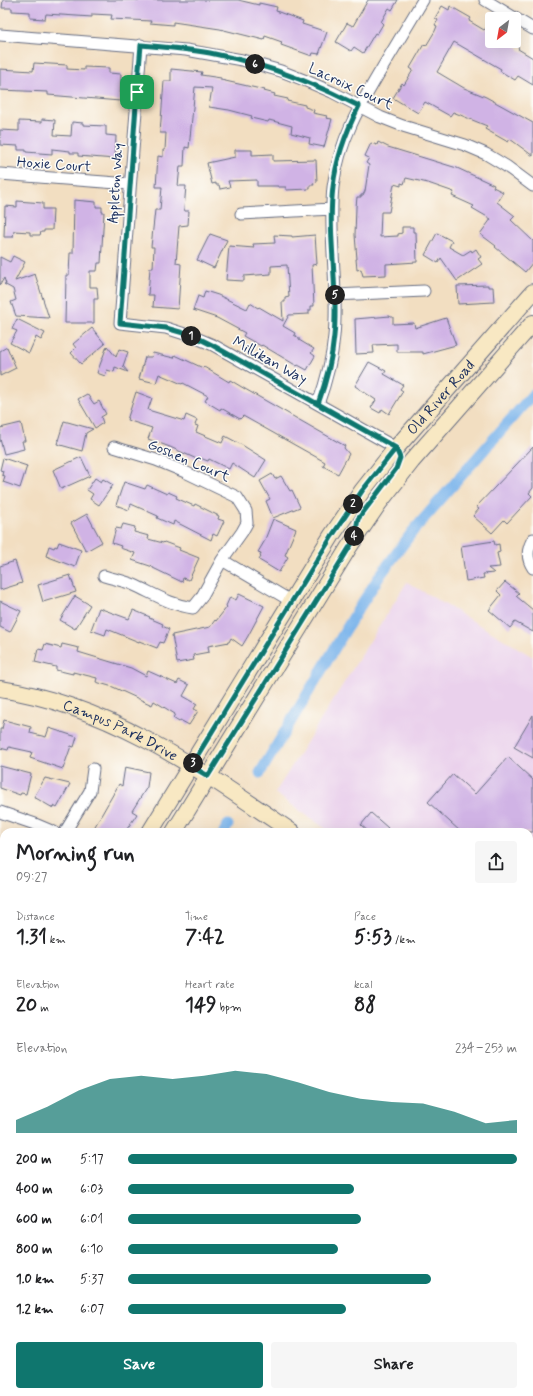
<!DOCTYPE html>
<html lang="en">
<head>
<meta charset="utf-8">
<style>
  body { margin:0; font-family:Mynerve,sans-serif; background:#f6f6f6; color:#202124; height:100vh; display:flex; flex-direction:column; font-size:15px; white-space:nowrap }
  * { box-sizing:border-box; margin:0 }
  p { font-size:13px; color:#757577 }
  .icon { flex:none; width:22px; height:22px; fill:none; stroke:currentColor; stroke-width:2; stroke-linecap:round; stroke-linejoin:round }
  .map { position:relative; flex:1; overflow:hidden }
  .side { position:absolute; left:0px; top:828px; width:533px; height:568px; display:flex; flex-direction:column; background:#fff; border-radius:12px 12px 0 0; box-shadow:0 4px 16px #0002 }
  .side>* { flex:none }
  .needle { width:26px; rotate:211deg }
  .tools { position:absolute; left:485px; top:12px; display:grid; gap:8px }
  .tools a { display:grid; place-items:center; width:36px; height:36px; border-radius:4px; background:#fff; box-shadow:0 4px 16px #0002; font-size:20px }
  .pin { position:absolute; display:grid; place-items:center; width:34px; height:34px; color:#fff; margin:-17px; border-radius:8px; box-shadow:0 2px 6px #0006 }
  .km { position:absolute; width:20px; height:20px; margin:-10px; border-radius:50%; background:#222; color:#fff; font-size:11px; line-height:20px; text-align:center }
  .round { display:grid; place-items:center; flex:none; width:42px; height:42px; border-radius:4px; background:#f6f6f6 }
  .headline { display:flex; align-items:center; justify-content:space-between; height:68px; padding:0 16px }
  h1 { font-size:22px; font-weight:800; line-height:30px }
  .stats { display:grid; grid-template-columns:repeat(3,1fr); gap:6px; height:68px; padding:4px 16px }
  .stats div { display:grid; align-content:center }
  .stats b { font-size:20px; font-weight:800 }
  .stats small { font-size:11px; font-weight:400 }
  .stats p { font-size:11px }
  .chart { height:112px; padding:8px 16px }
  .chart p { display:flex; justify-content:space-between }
  .chart svg { width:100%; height:72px; margin-top:4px; fill:#0f766e; opacity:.7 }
  .action { display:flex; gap:8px; margin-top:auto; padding:8px 16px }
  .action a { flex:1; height:46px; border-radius:4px; background:#0f766e; color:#fff; font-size:16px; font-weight:800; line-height:46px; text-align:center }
  .action a+a { background:#f6f6f6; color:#202124 }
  ul { padding:0 16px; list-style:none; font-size:13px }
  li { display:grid; grid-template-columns:64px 48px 1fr; align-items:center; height:30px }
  li i { height:10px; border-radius:5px; background:#0f766e }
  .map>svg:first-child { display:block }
</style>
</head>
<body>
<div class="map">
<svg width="533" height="1396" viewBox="0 0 533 1396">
  <rect width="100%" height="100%" fill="#fdfcf7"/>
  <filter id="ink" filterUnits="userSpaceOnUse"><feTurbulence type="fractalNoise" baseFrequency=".025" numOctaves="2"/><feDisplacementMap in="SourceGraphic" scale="8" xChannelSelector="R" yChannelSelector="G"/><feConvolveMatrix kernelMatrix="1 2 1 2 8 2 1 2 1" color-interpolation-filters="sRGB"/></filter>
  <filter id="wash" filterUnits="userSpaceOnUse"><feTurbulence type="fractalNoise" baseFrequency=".012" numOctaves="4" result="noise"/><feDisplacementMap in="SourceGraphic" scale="16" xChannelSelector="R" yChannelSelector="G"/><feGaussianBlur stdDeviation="0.9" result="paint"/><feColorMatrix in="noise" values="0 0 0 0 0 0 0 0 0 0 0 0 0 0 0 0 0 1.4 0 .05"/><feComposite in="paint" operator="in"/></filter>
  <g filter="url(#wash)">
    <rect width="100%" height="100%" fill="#f2dec1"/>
    <path fill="#ead1ec" d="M407 582 533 657V1006L529 1002V832H330L275 793Z"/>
    <path fill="#86c67e" stroke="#507a6e" d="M531 1294H533V1396H486L483 1392H529V1298Z"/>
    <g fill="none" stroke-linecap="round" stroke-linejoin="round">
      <path stroke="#7ab4eb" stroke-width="11" d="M260 773 357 611 381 574 413 531 533 394
        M224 832 228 825
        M0 1196 4 1190"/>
    </g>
    <g id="blocks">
      <path fill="#d0b3e5" d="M3 0H238L259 5V3L277 7 276 11 303 21 302 24 327 32 319 54 313 53 312 56 281 45 282 42 265 36 264 40 220 29 173 22V25L150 23 151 21 111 19 112 15 92 14V17L46 14 45 19 30 18V12L12 11V8H2Z
        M368 0H398L392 10 389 8 381 22 383 24 377 34 375 33 363 53 354 47 351 51 336 42 347 23 353 26Z
        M442 6 449 10 450 6 471 18 469 21 484 30 486 28 492 31V41H508L519 48 518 49 533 58V85L518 76 515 80 500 71 501 69 454 42 437 72 464 88 486 97 533 123V156L510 139 508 142 485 129 487 126 453 112 450 116 425 102 418 113 393 98 402 83 404 85 413 70 410 68 424 44 426 46 435 31 437 26 435 25 438 20 435 18Z
        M34 63 67 65V69L84 70V67L109 68V73L121 74 120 101 48 95V92L0 90V69L33 71Z
        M171 69 202 72 201 75 221 78V80L265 90 264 91 275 94 274 96 288 99 287 101 305 105V107L314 110 313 113 327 116 326 118 332 119 324 147 309 144 310 138 291 133 292 126 269 120 268 122 251 118 252 116 229 110 209 107 212 88 195 87 189 148 185 147 184 166H180L178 186H186L184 209 185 211H189L188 225 179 226 176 263 181 264 178 309 153 307 154 295H148L150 268H153L154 247H151L155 210H160L162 187H156L158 156 163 157V150H165L166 133H160L164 81H171Z
        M42 119 55 120 54 135 71 136 72 122 83 123V125L106 126V135L116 136 115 159 78 156V153H70V151L52 149V154L26 152V150H18V146L0 145V130L19 131V121L42 122Z
        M378 142 388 147 457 168 494 185 493 187 503 192 497 202 515 216 511 220 533 241V262L525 272 495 247 496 246 480 234 491 219 472 208 474 206 452 196 454 192 428 183 406 178 404 184 401 183V186L394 184 389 212H381L380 237 398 236V234L402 233V227H413V232H416L417 262 386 264V275L363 276 361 269 357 270 356 259H357L355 235 356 207 357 197H361V195H363L365 191 369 165 366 163 369 158 365 156 371 143 377 145Z
        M235 150H252V155L273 154V161L316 160 317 182 313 183 314 185H310V189L286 190V187H278V186H257V180L228 181 230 187 220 189 219 185H216V183L212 184 207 163 235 157Z
        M74 200 96 202V207H102V212H104L101 263H98L97 271H90V287H97L98 299H94V323H65L66 275H69L70 253H73Z
        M17 201 43 203V209H53L52 230H44V232H41L40 235H30V232L14 231 13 237H4L5 206 17 207Z
        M437 233 452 241 449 247 463 255 471 250 472 252 476 249 481 257 478 259 482 264 457 281 441 258 438 263 425 255Z
        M210 234 227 240 214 268 197 260Z
        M274 235 292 236V237L315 235 317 264 312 265 314 306H311V310H309V314L289 315 283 326 295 333 294 335 299 338V340L314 349 311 353 315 356 307 370 298 365 297 366 262 345 261 346 243 336 245 333 217 318 193 310 198 296 203 298 205 291 218 295 247 309 250 303 258 308 259 307 283 321 282 302H285V298L289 297 287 265 271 266V274L244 276V281L226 280 229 246 254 248 253 244 275 243Z
        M13 256 25 262 15 281 35 274 49 318 16 316 11 302 16 300 13 289 4 284H6L4 278 0 285V257L10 262Z
        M488 285V287H493L494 302 458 304 457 286Z
        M390 316V317H393V324L414 323 415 328 446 318 456 345 423 354V352H397V344L373 345 374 353 356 354 355 319Z
        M17 319 45 333 41 340 36 337 29 353 10 343 17 331 12 329Z
        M92 328 105 344 81 364 71 353 76 348 73 344Z
        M107 346 116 357 119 349 128 352 123 366 128 372 115 367 114 372 107 370 105 376 97 373Z
        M7 347 16 368 0 376V351Z
        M153 353 174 358 175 355 203 368 204 367 229 382 230 380 245 389 345 446 344 448 349 454 338 474 323 466 325 462 243 416 240 419 221 408 220 410 205 401 208 396 183 383 182 384 159 374 156 383 139 379 145 357H152Z
        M369 362 386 371 384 374 403 385 400 389 403 391 389 414 382 409 380 413 371 408 376 400 355 386Z
        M136 392 152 398 148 410 181 420 184 421 186 415 197 420 195 425 198 426 196 432 222 443 225 436 242 445 266 460 255 478 232 463 229 469 209 459 208 461 200 458 199 460 170 447 148 439 152 428 127 420Z
        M87 394 94 404 99 401 106 414 101 417 103 423 95 428 78 399Z
        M64 421 93 429 86 433 82 451 57 444Z
        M21 423 25 441H22L24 449 4 454 0 439V428Z
        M533 447V488L529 493 532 496 507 523 504 520 492 533 473 516 479 509 476 507Z
        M81 457 90 476 61 489 53 470Z
        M3 458 27 466 20 488 3 482 5 476 2 475 3 471 0 470Z
        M272 474 275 479 281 476 290 491 292 490 300 507 273 518 266 501 270 499 260 481Z
        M95 478 101 482 103 479 113 485 99 505 90 499 93 494 87 490Z
        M124 482 145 489 147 485 167 494 168 492 177 496 176 498 194 506 195 504 219 516 218 519 224 521 217 536 213 534 211 540 174 521 173 525 157 518 158 516 131 504 129 510 116 505Z
        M87 514 102 542 86 551 71 523Z
        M273 519 296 529 285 555 288 557 279 572 259 560 261 557 260 556 261 553 258 552 264 542Z
        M123 524 135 527 134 532 149 536 148 539 163 543 164 542 180 548 179 550 199 558 189 580 183 578 182 582 153 568V567L132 560 135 553 120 548 121 546 112 543 116 528 121 529Z
        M494 541 495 545 499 544 500 552 497 553 500 567 488 568 494 573 483 574 484 578 466 581 461 546Z
        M59 542 81 550 75 567 46 556 49 546 54 548 55 546 57 547Z
        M15 561 22 583 0 590V566Z
        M70 575 76 592 43 602 38 585Z
        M505 582 519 593 516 596 533 610V632L515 622 510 628 489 610 501 595 497 591Z
        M239 594 264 606 248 636 242 646 231 638 229 642 208 646 209 652 193 655 194 660 177 663 172 635 210 627 215 620 216 621 227 607 226 606 230 597 236 600Z
        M75 596 90 605 75 629 60 620Z
        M0 601 21 611 10 632 0 627Z
        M99 608 129 619 133 610 150 617 149 618 163 624 162 626 169 629 163 643 160 642 157 648 139 641V642L107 629 105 635 91 630Z
        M45 644 61 648 62 644 79 648 78 652 131 668 146 676 148 671 177 684 179 680 189 685 183 696 197 704 194 709 198 711 189 725 180 720 179 722 173 718 175 714 154 701 152 705 113 687 96 682 97 678 73 672V674L56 670V667L35 662 38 649 43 650Z
        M533 715V758L514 747Z
        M4 720 31 727 30 733 46 737 49 728 77 737 74 747 71 746 63 769 30 758 32 752 9 747 8 750 0 748V729H2Z
        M508 757 533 780V832H461L428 802 453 774 475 794Z
        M0 766 31 774 26 794 21 793 20 795 0 788Z
        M125 767 149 772 147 787 132 811 137 814 125 832H101L94 828 119 784 122 786Z
        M45 778 70 784 57 808 54 806 53 808 34 797Z
        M371 813 388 828 384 832H369L361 825Z"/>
    </g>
  </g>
  <g filter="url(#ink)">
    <use href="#blocks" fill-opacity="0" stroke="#666c81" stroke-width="1"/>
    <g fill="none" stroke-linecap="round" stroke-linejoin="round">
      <g stroke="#666c81" stroke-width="8">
        <path id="lane" d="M529 927 533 928"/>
      </g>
      <g stroke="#666c81" stroke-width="13">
        <path id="street" d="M485 0 533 29
          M0 35 186 50 242 60 281 71 304 80 332 92 380 117 403 126 465 145 486 154 506 166 533 186
          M141 45 120 323 166 328 194 337 213 345 396 448
          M0 174 130 184
          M241 214 332 209
          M335 295 424 291
          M318 404C326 382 332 360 334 336 339 287 328 237 333 187 339 140 360 105 384 65 397 43 410 22 423 0
          M533 539C527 549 526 558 533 568
          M222 560 291 601
          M104 576C114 579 125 581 134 585 154 594 171 605 193 608L201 598 222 560 242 532 247 523 246 511 237 497 185 472 156 460 114 447
          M0 812 35 824 54 832
          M65 832 90 791 93 769
          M0 940 4 933
          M529 1139 533 1141
          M529 1276 533 1277
          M0 1391 9 1396
          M239 1392 245 1396
          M462 1392 469 1396
          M24 1396 27 1392
          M174 1396 176 1392
          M252 1396 255 1392"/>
      </g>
      <g stroke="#666c81" stroke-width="18">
        <g id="secondary">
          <path id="s1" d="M0 689C110 705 202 771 292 832"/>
          <path id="s2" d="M150 832 332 535 362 491 396 448 533 292"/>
          <path d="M174 832 349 547 379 503 412 461 533 323"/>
          <path d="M529 1029 533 1032"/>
          <path d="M0 1079 4 1072"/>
          <path d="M0 1118 4 1112"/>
        </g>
      </g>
      <use href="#lane" stroke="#fff" stroke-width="5.5"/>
      <use href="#street" stroke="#fff" stroke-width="11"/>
      <use href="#secondary" stroke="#f8e8c3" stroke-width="16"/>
    </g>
  </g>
  <g fill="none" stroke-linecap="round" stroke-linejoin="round" filter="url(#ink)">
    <g stroke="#fff" stroke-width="8">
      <path id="route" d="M137 92 120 323 166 328 194 336 212 345 396 448 362 491 332 536 191 766 208 776 354 540 358 519 396 469 400 458 396 448 318 404C326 382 332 360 334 336 339 287 327 237 333 187 336 159 346 132 359 106 312 82 263 63 210 53 187 49 164 47 141 45L137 92"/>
    </g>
    <use href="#route" stroke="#0f766e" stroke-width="5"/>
  </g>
  <g text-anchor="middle" stroke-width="3" stroke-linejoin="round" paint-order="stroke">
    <g font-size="15" fill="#1b2f5e" stroke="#fdfcf7">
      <text transform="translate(351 86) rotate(25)" y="5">Lacroix Court</text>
      <text transform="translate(54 164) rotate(4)" y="5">Hoxie Court</text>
      <text transform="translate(115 183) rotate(-86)" y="5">Appleton Way</text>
      <text transform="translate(270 360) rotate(29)" y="5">Millikan Way</text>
      <text dy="5" stroke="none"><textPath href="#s2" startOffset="524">Old River Road</textPath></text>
      <text transform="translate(189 460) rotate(23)" y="5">Goshen Court</text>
      <text dy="5" stroke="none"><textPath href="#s1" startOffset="128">Campus Park Drive</textPath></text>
    </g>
  </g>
</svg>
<div class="tools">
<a><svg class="needle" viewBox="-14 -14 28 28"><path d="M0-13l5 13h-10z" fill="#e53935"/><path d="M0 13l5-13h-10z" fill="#757577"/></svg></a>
</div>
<div class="pin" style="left:137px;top:92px;background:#1e9e55"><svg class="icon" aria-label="arrive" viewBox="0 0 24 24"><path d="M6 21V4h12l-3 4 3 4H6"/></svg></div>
<b class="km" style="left:191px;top:336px">1</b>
<b class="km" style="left:353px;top:504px">2</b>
<b class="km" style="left:193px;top:763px">3</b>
<b class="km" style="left:354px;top:536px">4</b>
<b class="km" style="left:335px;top:295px">5</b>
<b class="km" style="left:255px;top:64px">6</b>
<section class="side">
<div class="headline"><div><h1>Morning run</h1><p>09:27</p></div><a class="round"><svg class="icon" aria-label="share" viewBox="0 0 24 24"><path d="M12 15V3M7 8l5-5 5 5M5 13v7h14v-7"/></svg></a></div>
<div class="stats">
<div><p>Distance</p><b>1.31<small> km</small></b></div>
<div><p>Time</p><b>7:42</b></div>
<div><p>Pace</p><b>5:53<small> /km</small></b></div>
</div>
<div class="stats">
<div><p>Elevation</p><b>20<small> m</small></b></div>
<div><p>Heart rate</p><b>149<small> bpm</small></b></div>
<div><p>kcal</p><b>88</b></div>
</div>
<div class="chart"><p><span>Elevation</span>234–253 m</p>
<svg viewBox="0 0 160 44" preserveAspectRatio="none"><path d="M0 44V36L10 28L20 18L30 11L40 9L50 11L60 9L70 6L80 8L90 13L100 19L110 23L120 25L130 26L140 31L150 38L160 36V44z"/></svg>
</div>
<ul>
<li><b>200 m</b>5:17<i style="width:100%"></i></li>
<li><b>400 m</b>6:03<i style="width:58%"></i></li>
<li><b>600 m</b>6:01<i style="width:60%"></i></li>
<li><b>800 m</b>6:10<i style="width:54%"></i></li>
<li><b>1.0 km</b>5:37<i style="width:78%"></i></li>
<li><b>1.2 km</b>6:07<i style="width:56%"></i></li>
</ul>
<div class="action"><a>Save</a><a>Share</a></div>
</section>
</div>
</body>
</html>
